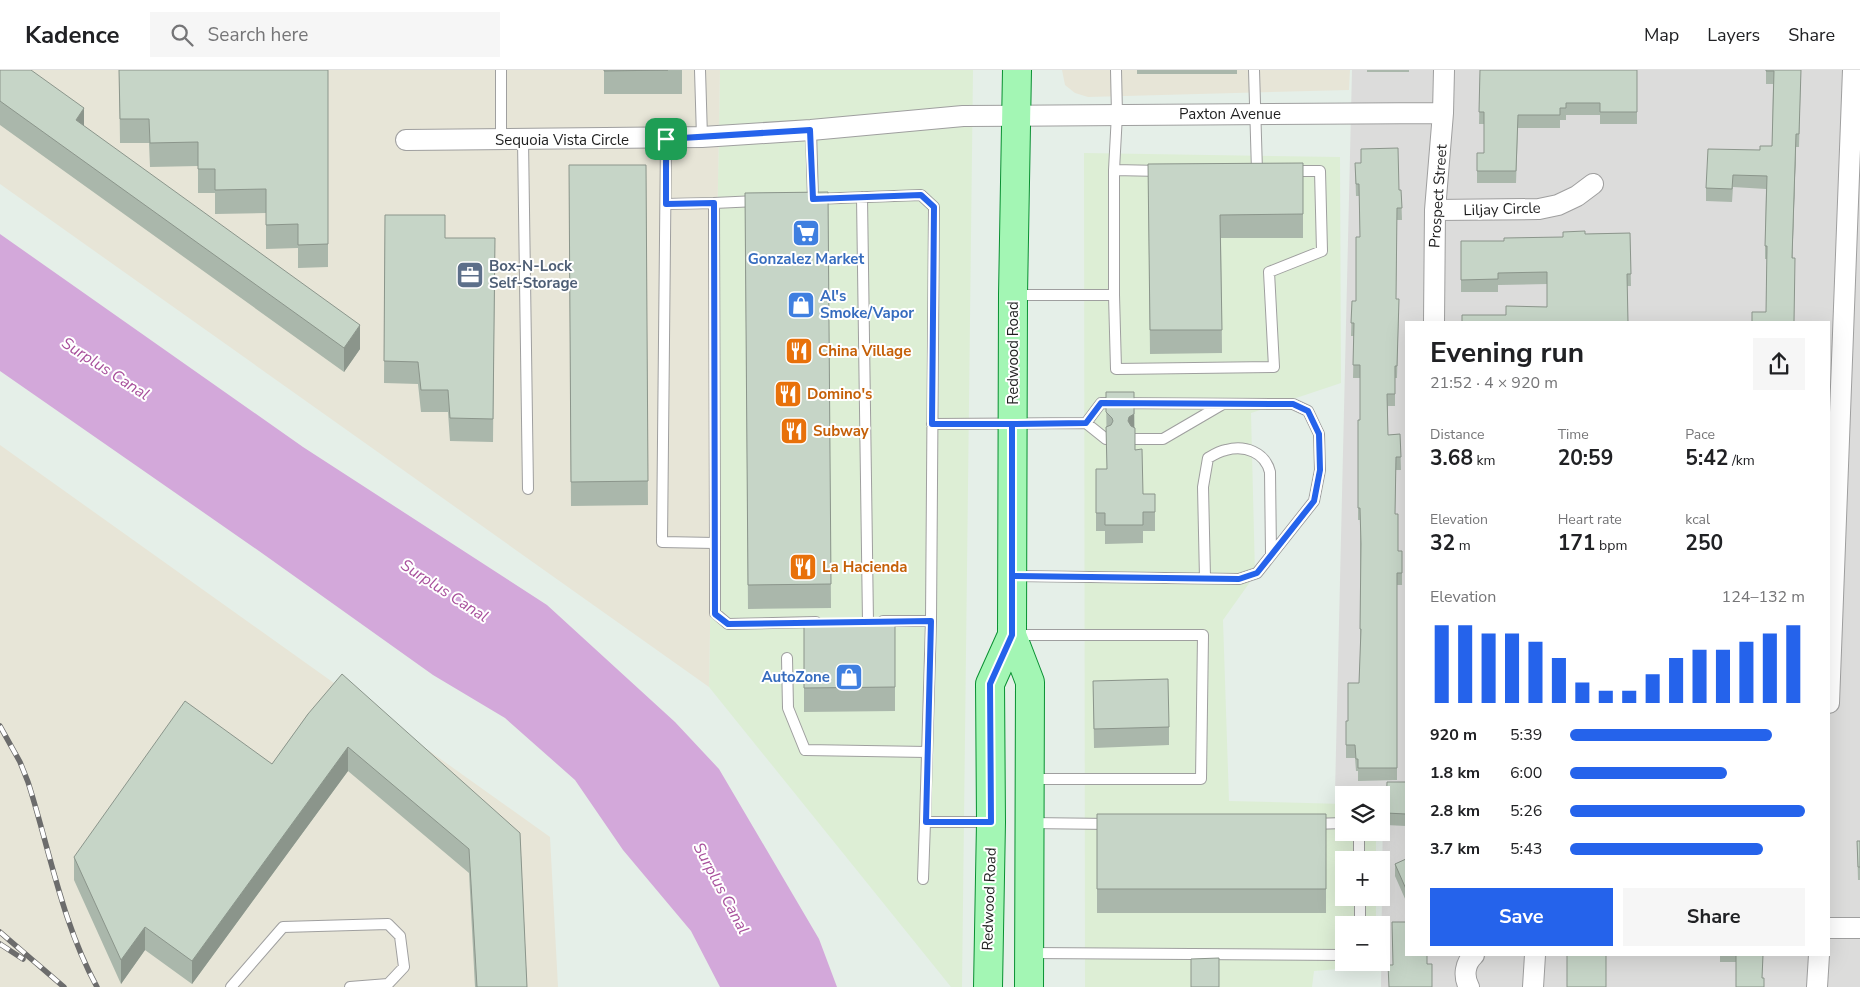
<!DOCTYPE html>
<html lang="en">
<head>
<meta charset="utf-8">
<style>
  body { margin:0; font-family:"Nunito Sans",sans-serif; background:#f6f6f6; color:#202124; height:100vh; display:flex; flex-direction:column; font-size:19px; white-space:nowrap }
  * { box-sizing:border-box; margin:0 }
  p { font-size:16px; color:#757577 }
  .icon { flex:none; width:28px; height:28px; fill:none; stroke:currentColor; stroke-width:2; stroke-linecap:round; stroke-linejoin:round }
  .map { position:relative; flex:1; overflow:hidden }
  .side { position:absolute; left:1405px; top:251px; width:425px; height:635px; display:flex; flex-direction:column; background:#fff; border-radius:0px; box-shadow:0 5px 20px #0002 }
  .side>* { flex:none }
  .tools { position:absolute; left:1335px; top:716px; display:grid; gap:10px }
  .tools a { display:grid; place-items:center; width:55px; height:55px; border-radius:0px; background:#fff; box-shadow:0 5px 20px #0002; font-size:25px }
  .pin { position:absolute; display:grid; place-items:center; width:42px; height:42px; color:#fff; margin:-21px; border-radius:10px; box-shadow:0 2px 8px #0006 }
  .round { display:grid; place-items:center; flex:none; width:52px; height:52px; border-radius:0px; background:#f6f6f6 }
  .head { display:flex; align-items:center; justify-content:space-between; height:85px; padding:0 25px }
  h1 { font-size:28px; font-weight:700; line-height:38px }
  .metrics { display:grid; grid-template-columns:repeat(3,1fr); gap:8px; height:85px; padding:5px 25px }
  .metrics div { display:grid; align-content:center }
  .metrics b { font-size:21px; font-weight:700 }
  .metrics small { font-size:14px; font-weight:400 }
  .metrics p { font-size:14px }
  .chart { height:140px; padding:10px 25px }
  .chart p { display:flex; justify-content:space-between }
  .chart svg { width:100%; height:90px; margin-top:5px; stroke:#2563eb; stroke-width:6 }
  .button { display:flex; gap:10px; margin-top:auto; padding:10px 25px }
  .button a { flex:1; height:58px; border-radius:0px; background:#2563eb; color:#fff; font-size:20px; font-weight:700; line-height:58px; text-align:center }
  .button a+a { background:#f6f6f6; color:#202124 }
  ul { padding:0 25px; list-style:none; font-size:16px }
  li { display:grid; grid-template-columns:80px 60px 1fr; align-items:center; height:38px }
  li i { height:12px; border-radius:6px; background:#2563eb }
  header { display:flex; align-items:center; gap:30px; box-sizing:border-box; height:70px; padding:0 25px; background:#fff; border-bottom:1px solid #e0e0e0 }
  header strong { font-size:24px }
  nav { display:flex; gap:28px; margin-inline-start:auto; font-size:18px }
  .search { width:350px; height:45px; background:#f6f6f6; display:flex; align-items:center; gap:12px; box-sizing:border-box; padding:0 18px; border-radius:0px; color:#757577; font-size:19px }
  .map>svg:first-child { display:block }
</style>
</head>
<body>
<header>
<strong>Kadence</strong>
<div class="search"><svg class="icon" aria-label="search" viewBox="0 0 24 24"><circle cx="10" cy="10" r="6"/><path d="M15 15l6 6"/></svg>Search here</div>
<nav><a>Map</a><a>Layers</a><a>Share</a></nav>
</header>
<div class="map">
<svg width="1860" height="917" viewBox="0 0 1860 917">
  <rect width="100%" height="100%" fill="#e5efe8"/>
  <path fill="#dcdcdb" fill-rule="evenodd" d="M1352 0H1860V917H1381L1383 727 1381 725 1335 723ZM1406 252H1829V885H1406Z"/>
  <path fill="#ddeed5" d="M720 0H973L962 917H951L709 617Z
    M1084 83 1340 87 1341 313 1251 343 1255 505 1223 550 1229 731 1344 734V762L1376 763V790H1344V828H1376V855H1344V892L1376 893V896L1314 901 1312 917H1085Z"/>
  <path fill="#e7e5d7" d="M0 0H720L709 617 0 114Z
    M1062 0H1350L1349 20 1088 27 1075 23 1065 15Z
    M0 375 550 767 558 917H0Z"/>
  <path fill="#d3a8da" d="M0 164 303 377 547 535 675 652 719 699 819 869 837 917H720L691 861 623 780 575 710 505 648 433 605 259 481 0 301Z"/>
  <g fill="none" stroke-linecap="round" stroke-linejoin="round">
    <g stroke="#9f9f9f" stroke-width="12">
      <path id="service" d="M501 0V70
        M700 0 702 67
        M1254 0 1257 101
        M811 60 813 129
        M666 69 662 472 715 473V543L728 554 816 552
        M523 70 528 419
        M1114 100 1117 44 1116 0
        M862 127 868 552
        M814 129 921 125 934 137 931 551
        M666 134 714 133
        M1014 225H1114L1116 299 1274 297 1269 202 1322 181 1320 101H1291
        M1114 225V100L1161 101
        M1086 353 1106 369
        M932 354 1086 353 1101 333 1293 334 1308 341 1319 364 1320 400 1314 431 1257 503 1239 509 1014 506
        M1135 369H1163L1223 334
        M715 473 714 133 757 131
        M1205 508 1203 417 1208 388C1213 385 1220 381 1226 380 1245 375 1265 382 1270 402L1271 484
        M883 551H931L925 752H990
        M1013 565H1203L1201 709H1031
        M787 588 788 638 805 680 927 682
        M1030 753 1110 754
        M1312 754 1344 753
        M1359 762V790
        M923 809 925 752
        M1360 828V855
        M1030 883 1344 885
        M231 917 283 857 388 854 400 866 404 897 388 914 350 917"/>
    </g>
    <g stroke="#9f9f9f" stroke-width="22">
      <path id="minor" d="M406 70 702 67 811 60 963 46 1443 43
        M1435 140 1539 139 1558 135 1577 126 1593 114
        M1434 252 1435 140 1443 43 1444 0
        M1829 633 1853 0
        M1829 858H1860
        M1469 917C1463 906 1465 893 1474 885
        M1533 917 1535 885
        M1817 917 1819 885"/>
    </g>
    <g stroke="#099032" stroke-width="30">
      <path id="primary" d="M1017 0 1013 225 1012 565 1030 612 1029 917
        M988 917 991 752 990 614 1012 565"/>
    </g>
    <use href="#service" stroke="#fff" stroke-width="10"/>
    <use href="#minor" stroke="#fff" stroke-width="20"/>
    <use href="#primary" stroke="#a3f6b4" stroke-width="28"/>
    <g stroke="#6c6c6c" stroke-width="5.5">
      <path id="rail" d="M0 656 20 692 28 712C50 781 62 853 97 917
        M0 862 64 917
        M0 874 23 889"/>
    </g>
    <use href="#rail" stroke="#fff" stroke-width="4" stroke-dasharray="11" stroke-linecap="butt"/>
  </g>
  <path fill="#aab7ab" d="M0 0 84 56 360 279 344 302 0 55Z
    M119 0H328V197L298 198V178L266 179V143L215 144V123H198V96L150 97 149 73H120Z
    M604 0H682V24H604Z
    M1137 0H1237V4H1137Z
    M1367 0H1409V2H1367Z
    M1480 0H1637V54H1600V45H1566V50H1560V58H1518L1516 113H1477V83H1484V54H1479Z
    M1766 0H1801L1799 77H1796L1792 188 1766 242 1767 189H1765V176L1766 119 1733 117 1732 132 1706 131V118L1760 80 1772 76 1773 14H1766Z
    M1303 93V168H1221L1222 283 1150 284 1148 94Z
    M1355 93 1399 120H1401L1402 150H1397L1396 229H1399L1397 308H1395V336H1388V365L1400 364 1401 400H1396L1395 444 1398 481H1402V515H1397V710L1358 711V701H1356L1355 688H1346V651H1348L1359 613 1361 571H1360V450H1358V363L1360 350V308H1353L1354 266H1351L1352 231H1356L1360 167 1359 126H1356Z
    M569 95H646L648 435 571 436Z
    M828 122 831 538 748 539 745 123Z
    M385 145 445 168H495L493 372 450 371 448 342H421L418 314 384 313Z
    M1630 163 1631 216H1627L1628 252 1506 245 1547 237V214L1498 215V222H1461V171H1504L1563 167 1585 164Z
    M1106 322H1134L1135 380 1143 424H1155V461H1143V473L1105 474V461H1096V399H1107Z
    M804 549H895V641L804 642Z
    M1093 611 1169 657V675L1094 678Z
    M308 644 520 763 527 917H475L469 803 348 701 192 914 145 880 121 914 74 810V787L272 694Z
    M1406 712V756L1386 755V743Z
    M1097 744H1326V843H1097Z
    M1857 771H1860V810H1858Z
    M1406 789V831L1395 806V794Z
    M1720 885H1763L1762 908 1764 917 1736 892H1720Z"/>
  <path fill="#8b958b" d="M84 38V62L76 50Z
    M1796 64V77L1792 200V188Z
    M360 255V279L344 302V278Z
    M1134 344V362L1128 351 1129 347Z
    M348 677V701L192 914V891Z
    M145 857V880L121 914V890Z"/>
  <path fill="#c6d5c7" stroke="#8b958b" d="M0 0H31L84 38 76 50 360 255 344 278 0 31Z
    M119 0H328V174L298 175V154L266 155V119L215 120V99H198V72L150 73 149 49H120Z
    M604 0H668L604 1Z
    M1480 0H1637V42H1600V33H1566V38H1560V45H1518L1516 101H1477V83H1484V42H1479Z
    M1766 0H1801L1799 64H1796L1792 188H1795L1794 252H1752V242H1766L1767 176H1765L1767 106 1733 105 1732 119 1706 118 1708 79 1760 80V76H1772L1774 1H1766Z
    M1398 78 1399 120H1401L1402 138H1397L1396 229H1399L1397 296H1395V324H1387L1388 365 1400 364 1401 387H1396L1395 444H1398V481H1402V503H1397V698H1358V689H1356L1355 675H1346V651H1348V613H1359L1361 559H1360L1361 474 1360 438H1358V350H1360V295H1353L1354 253H1351L1352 231H1356V167H1360L1359 114H1356L1355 93H1361V79Z
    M1303 93V144L1220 145 1222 260H1150L1148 94Z
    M569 95H646L648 411 571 412Z
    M828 122 831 514 748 515 745 123Z
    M385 145H445V168H495L493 349 450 348 448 320H421L418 292 384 291Z
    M1585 161V164L1630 163 1631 204H1627L1628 252H1462V245H1506V236L1547 237V202L1498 203V209L1461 210V171H1504V168L1563 167V162Z
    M1106 322H1134V344L1129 347 1128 351 1131 356 1135 358V380L1142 379 1143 424H1155V442H1143V455H1105V443H1096V399H1107L1106 357 1111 355 1113 351 1112 348 1106 342Z
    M804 549H895V617L804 618Z
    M342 604 520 763 527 917H477L469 779 348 677 192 891 145 857 121 890 74 787 185 631 272 694 308 644Z
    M1168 609 1169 657 1094 659 1093 611Z
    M1387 712H1406V744L1386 743Z
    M1097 744H1326V819H1097Z
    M1857 771H1860V797H1858Z
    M1406 789V819L1395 794Z
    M1392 852H1406V885H1427V894H1432V917H1389L1388 895H1393Z
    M1567 885H1606V917H1567Z
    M1736 885H1763L1762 908H1764V917H1736Z
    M1219 888V917H1191V889Z"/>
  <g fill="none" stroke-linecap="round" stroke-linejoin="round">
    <g stroke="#fff" stroke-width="10">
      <path id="route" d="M666 69V134L714 133 715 544 728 554 931 551 926 752H991L990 614 1012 565V354L1086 353 1101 333 1293 334 1308 341 1319 364 1320 400 1314 431 1257 503 1239 509 1012 506V354H932L934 137 921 125 813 129 810 60 666 69"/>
    </g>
    <use href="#route" stroke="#2563eb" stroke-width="6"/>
  </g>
  <defs>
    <g id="supermarket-square" transform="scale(1.4375)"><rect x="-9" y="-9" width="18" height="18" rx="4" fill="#3f7fe0" stroke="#fff"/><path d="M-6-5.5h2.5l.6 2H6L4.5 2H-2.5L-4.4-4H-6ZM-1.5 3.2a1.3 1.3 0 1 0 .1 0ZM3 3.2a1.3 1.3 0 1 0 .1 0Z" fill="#fff"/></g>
    <g id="office-square" transform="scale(1.4375)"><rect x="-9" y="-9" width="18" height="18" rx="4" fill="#5c6f8a" stroke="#fff"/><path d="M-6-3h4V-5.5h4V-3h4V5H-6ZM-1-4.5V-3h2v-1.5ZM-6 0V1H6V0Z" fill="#fff"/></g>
    <g id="shop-square" transform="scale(1.4375)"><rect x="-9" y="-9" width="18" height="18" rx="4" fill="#3f7fe0" stroke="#fff"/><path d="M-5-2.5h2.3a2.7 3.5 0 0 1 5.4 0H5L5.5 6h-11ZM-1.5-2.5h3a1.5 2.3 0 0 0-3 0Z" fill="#fff"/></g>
    <g id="restaurant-square" transform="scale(1.4375)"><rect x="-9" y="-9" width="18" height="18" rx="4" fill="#e8710a" stroke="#fff"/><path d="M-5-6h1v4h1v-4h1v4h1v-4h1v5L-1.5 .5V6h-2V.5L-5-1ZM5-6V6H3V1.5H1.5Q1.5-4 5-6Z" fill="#fff"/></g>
  </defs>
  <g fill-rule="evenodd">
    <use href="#supermarket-square" x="806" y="163"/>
    <use href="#office-square" x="470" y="205"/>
    <use href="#shop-square" x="801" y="235"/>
    <use href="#restaurant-square" x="799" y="281"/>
    <use href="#restaurant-square" x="788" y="324"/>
    <use href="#restaurant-square" x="794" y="361"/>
    <use href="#restaurant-square" x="803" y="497"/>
    <use href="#shop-square" x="849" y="607"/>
  </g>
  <g text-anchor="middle" stroke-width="4" stroke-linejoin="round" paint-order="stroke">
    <g font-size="15" fill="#1e1e1e" stroke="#fff">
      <text x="1230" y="49">Paxton Avenue</text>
      <text x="562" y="75">Sequoia Vista Circle</text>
      <text transform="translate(1438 126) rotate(-86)" y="5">Prospect Street</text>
      <text transform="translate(1502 139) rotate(-2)" y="5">Liljay Circle</text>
      <text transform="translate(1013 283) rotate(-90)" y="5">Redwood Road</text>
      <text transform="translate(989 829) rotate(-88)" y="5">Redwood Road</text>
    </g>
    <g font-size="15" font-weight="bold" fill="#366cbe" stroke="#fff">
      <text x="806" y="194">Gonzalez Market</text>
      <text x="820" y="231" text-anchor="start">Al's<tspan x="820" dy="17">Smoke/Vapor</tspan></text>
      <text x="830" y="612" text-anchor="end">AutoZone</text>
    </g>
    <g font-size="15" font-weight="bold" fill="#4e5e75" stroke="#fff" text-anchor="start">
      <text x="489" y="201">Box-N-Lock<tspan x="489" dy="17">Self-Storage</tspan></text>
    </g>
    <g font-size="15" font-weight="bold" fill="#c56008" stroke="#fff" text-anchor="start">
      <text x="818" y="286">China Village</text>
      <text x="807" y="329">Domino's</text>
      <text x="813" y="366">Subway</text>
      <text x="822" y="502">La Hacienda</text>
    </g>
    <g font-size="16" font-style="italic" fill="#a8509c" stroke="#fff">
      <text transform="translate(106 298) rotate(33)" y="6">Surplus Canal</text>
      <text transform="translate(445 520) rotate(33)" y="6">Surplus Canal</text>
      <text transform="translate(722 818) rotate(62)" y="6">Surplus Canal</text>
    </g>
  </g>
</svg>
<div class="tools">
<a><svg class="icon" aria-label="layers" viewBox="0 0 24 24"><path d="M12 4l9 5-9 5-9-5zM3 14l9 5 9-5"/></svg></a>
<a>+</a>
<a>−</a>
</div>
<div class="pin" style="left:666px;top:69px;background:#1e9e55"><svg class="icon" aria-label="arrive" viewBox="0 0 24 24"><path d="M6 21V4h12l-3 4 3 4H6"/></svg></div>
<section class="side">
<div class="head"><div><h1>Evening run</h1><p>21:52 · 4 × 920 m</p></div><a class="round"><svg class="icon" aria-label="share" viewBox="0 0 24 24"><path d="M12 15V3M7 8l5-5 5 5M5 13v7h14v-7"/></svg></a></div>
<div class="metrics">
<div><p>Distance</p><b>3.68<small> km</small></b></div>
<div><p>Time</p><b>20:59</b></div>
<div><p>Pace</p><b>5:42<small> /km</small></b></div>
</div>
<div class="metrics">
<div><p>Elevation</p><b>32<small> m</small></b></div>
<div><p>Heart rate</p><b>171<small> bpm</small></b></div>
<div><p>kcal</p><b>250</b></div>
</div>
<div class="chart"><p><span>Elevation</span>124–132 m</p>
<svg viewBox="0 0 160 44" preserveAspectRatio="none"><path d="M5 44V6M15 44V6M25 44V10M35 44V10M45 44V14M55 44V22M65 44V34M75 44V38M85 44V38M95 44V30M105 44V22M115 44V18M125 44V18M135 44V14M145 44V10M155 44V6"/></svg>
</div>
<ul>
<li><b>920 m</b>5:39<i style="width:86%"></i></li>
<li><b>1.8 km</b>6:00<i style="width:67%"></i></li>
<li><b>2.8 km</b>5:26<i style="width:100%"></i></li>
<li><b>3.7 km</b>5:43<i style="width:82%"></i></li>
</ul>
<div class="button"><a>Save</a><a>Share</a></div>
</section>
</div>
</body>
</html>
